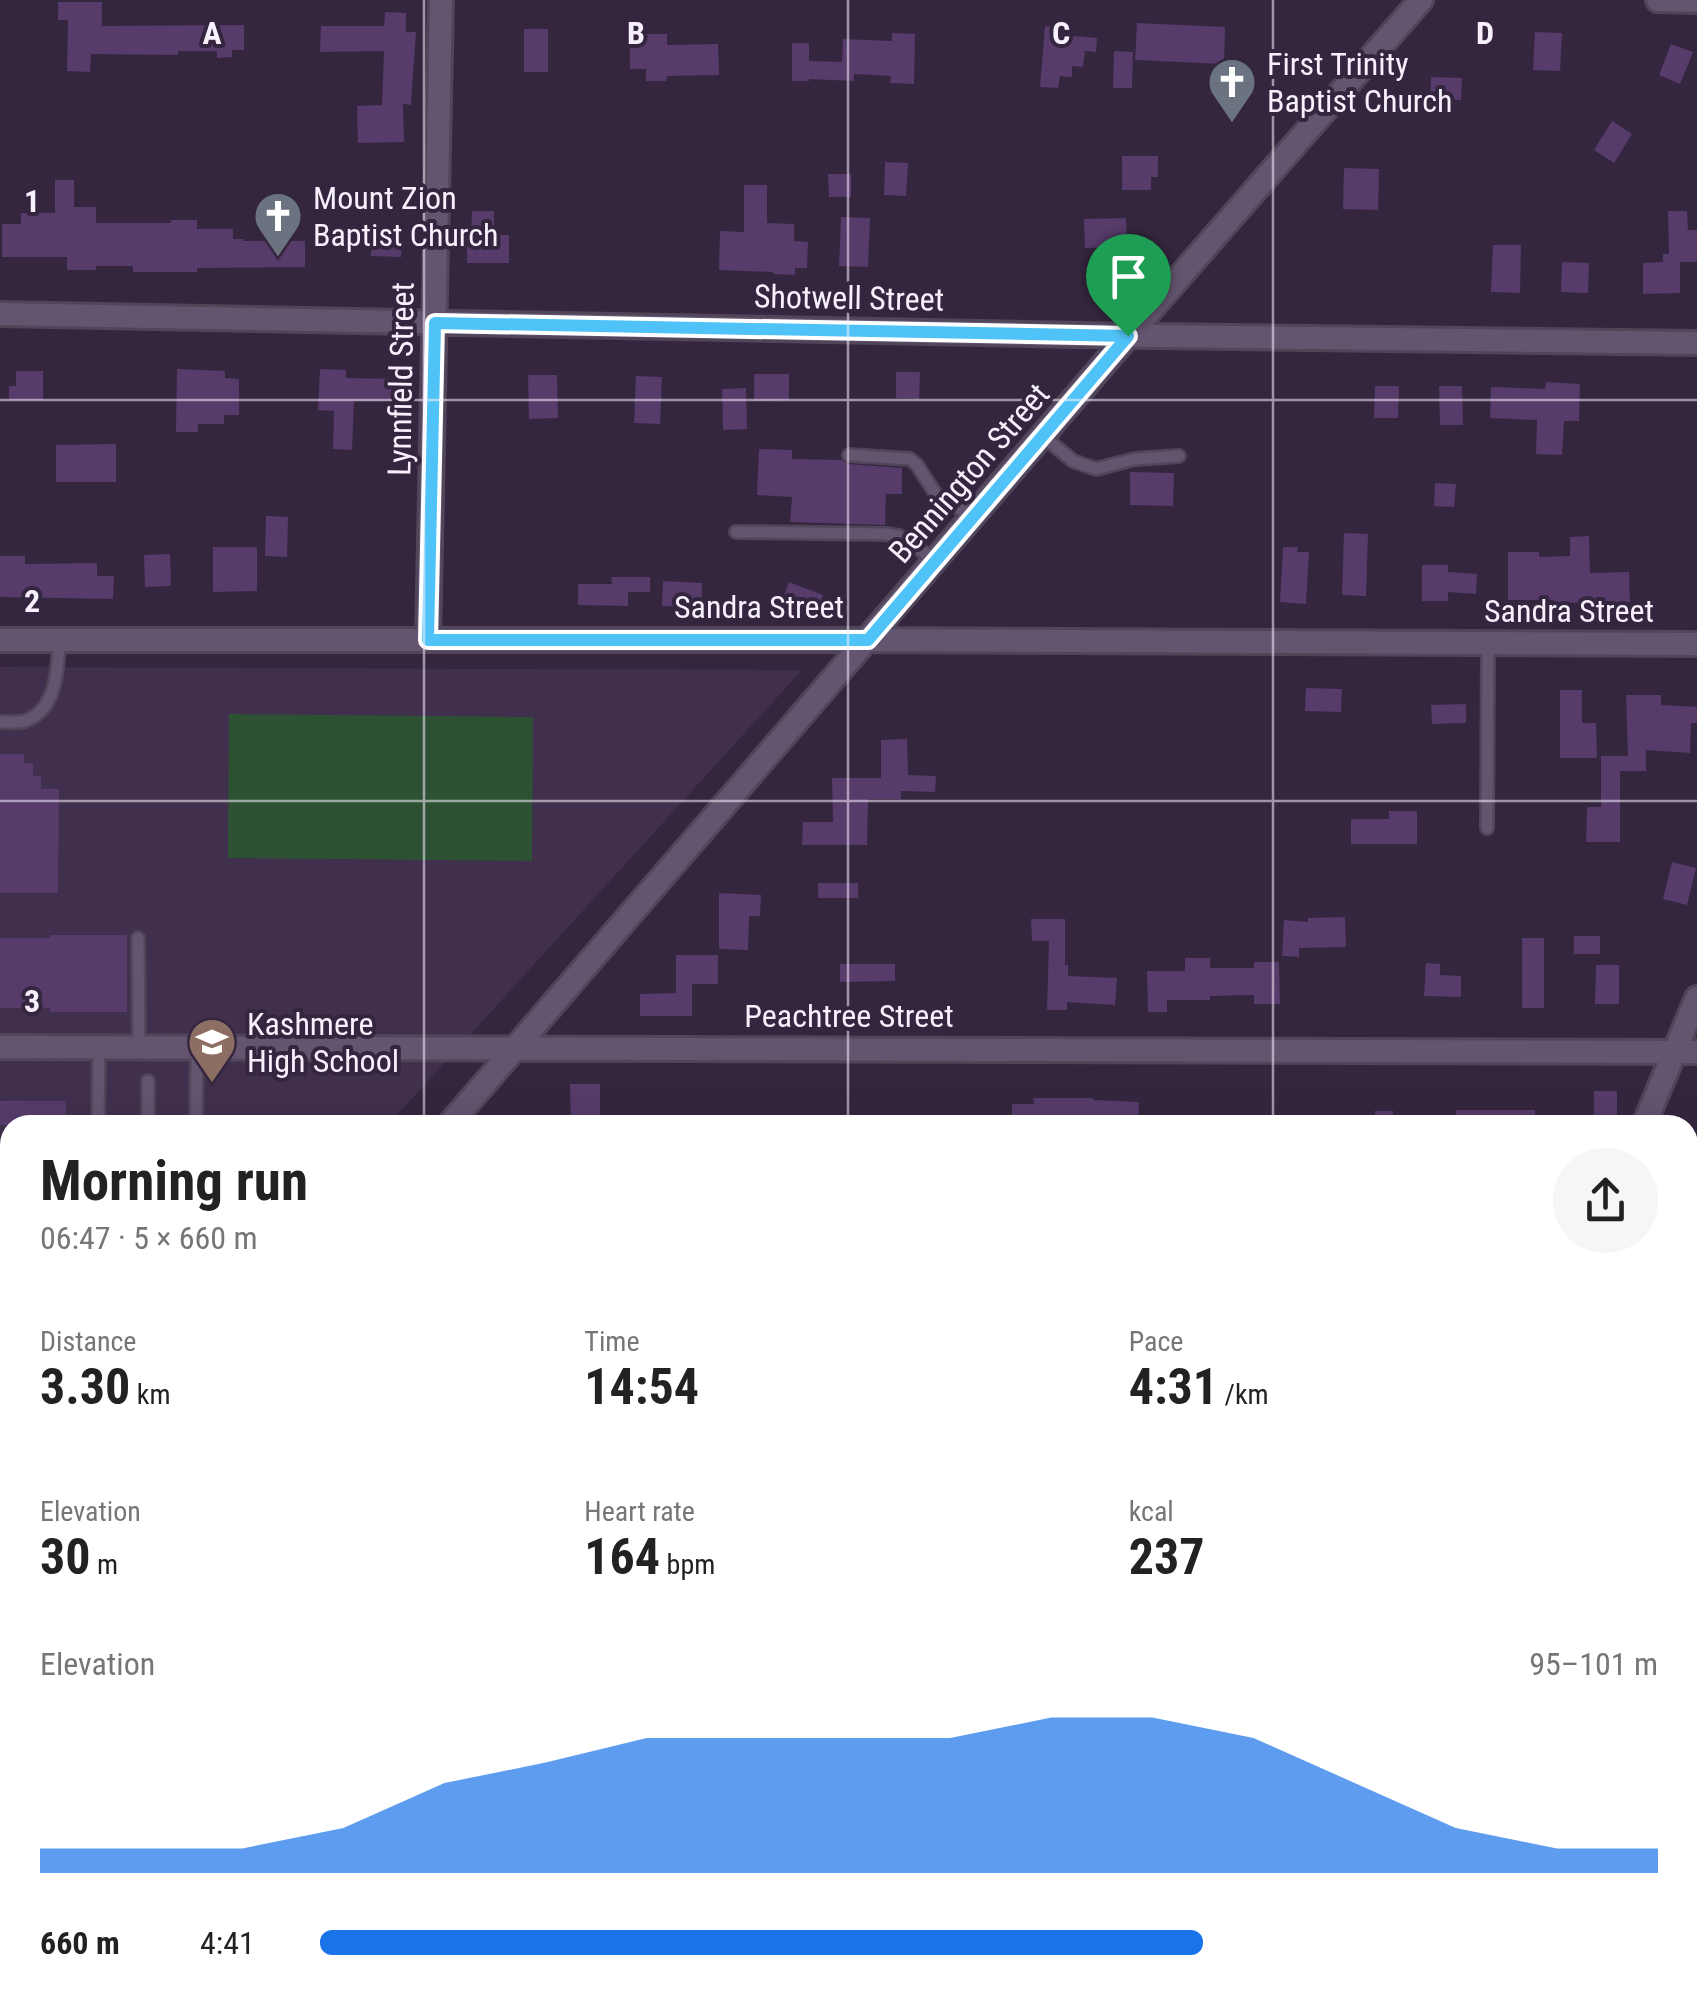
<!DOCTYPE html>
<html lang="en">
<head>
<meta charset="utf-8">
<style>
  body { margin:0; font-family:"Roboto Condensed",sans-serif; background:#f6f6f6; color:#222; height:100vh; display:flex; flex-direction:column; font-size:38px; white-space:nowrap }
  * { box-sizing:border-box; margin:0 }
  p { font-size:32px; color:#767676 }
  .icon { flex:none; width:55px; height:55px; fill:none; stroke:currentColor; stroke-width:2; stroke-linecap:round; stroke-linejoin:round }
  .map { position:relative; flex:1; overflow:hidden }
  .panel { position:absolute; left:0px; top:1115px; width:1698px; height:888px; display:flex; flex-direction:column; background:#fff; border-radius:30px 30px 0 0; box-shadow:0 10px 40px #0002 }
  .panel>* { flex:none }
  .pin { position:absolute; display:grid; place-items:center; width:85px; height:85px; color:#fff; margin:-102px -42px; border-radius:50% 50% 50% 0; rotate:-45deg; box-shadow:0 0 10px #0007 }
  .pin .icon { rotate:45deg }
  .round { display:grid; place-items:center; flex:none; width:105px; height:105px; border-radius:52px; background:#f6f6f6 }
  .headline { display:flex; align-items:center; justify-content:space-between; height:170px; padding:0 40px }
  h1 { font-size:55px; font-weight:700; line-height:75px }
  .figures { display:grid; grid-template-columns:repeat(3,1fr); gap:15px; height:170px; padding:10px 40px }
  .figures div { display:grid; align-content:center }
  .figures b { font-size:50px; font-weight:700 }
  .figures small { font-size:28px; font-weight:400 }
  .figures p { font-size:28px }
  .chart { height:280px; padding:20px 40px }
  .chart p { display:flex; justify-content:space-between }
  .chart svg { width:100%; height:180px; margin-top:10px; fill:#1a73e8; opacity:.7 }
  ul { padding:0 40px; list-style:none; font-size:32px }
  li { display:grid; grid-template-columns:160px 120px 1fr; align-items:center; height:75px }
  li i { height:25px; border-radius:12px; background:#1a73e8 }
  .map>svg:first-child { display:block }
</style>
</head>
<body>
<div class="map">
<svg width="1697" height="2002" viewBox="0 0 1697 2002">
  <defs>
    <pattern id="park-tufts" width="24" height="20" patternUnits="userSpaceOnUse" patternTransform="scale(2.5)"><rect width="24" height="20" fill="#2d5133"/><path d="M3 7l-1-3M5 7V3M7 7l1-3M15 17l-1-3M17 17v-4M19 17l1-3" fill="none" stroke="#4c6a51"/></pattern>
  </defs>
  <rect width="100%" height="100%" fill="#34263e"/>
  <path fill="#40304d" d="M0 667 802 670 388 1125H10V1428L0 1429Z"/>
  <path fill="#2d5133" d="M229 714 533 717 532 861 228 858Z"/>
  <path fill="url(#park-tufts)" d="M0 1492H10V1540L0 1550Z"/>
  <path fill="#563b6b" d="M58 2H102V26L244 25V50H232V57L217 58V51H178V55L91 54 90 72 67 71 68 20H58Z
    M385 12 406 13V32H416L411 105 403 104 404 142 358 143 357 106 382 105 384 51 320 52 321 26H384Z
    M1137 23 1225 27 1224 64 1135 60Z
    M1045 26 1063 27 1062 35 1097 38 1096 52 1085 51 1083 67 1072 66V77L1060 76 1058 88 1040 87Z
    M524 29H548V72H524Z
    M1535 32 1562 33 1560 71 1533 70Z
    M892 33 915 34 914 84 890 83 891 76 854 74V81L809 79V81H792V43H809V61L842 62 843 39 892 41Z
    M630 34H667V45L718 44 719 75 667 76 666 81H646V69H630Z
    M1671 44 1693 52 1680 84 1659 75Z
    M1114 51 1133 52 1132 88H1113Z
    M1431 77 1462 78 1461 100 1430 99Z
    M1612 121 1632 134 1614 163 1594 150Z
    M1122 156H1158V177H1151V190H1122Z
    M885 162 908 163 906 196 884 195Z
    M1344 168 1379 169 1378 210 1343 209Z
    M828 174H851V197H829Z
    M55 180H74V207H96V223H171V220H197V229H233V239H243V241H305V267L197 268V272H133V266H96V270H67V257H2V224H21V213H55Z
    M744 185H767V223L794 224V241L808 242 807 268H795V275L773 274V272L719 270 720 231 744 232Z
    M472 211H494V235H509V263H467V235H471Z
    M1668 211H1687L1688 230H1697V262H1680V293L1643 294V263L1663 262V254H1669Z
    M841 217 870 218 868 267 839 266Z
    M1126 218 1127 247 1085 248 1084 219Z
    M371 233 402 235 401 257 371 256Z
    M1493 245H1521L1520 293 1491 292Z
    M1562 262 1589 263 1588 293 1561 292Z
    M177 369 225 371V378L239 379V415H224V424H198V432H176Z
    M320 369 346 370V378L406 379V401H354L352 450 333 449 334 411 318 410Z
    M16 371H43V400H9V386H16Z
    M896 372H920L919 399 896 398Z
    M754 374H789V400L754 401Z
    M528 375H557L558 418 529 419Z
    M636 376 662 377 660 424 634 423Z
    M1546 382 1580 384 1579 421H1564L1562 455 1536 454 1537 420 1490 418 1491 387 1545 389Z
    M1375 386H1399L1398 418H1374Z
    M1439 386H1462L1463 425H1440Z
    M746 388 747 429 723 430 722 389Z
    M116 444V482H56V445Z
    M759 449 792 450V459L842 460 848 464 902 468V494H886L885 525 790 522 792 497 757 495Z
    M1130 472 1174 473 1173 506 1130 505Z
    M1435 483 1456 484 1454 507 1434 506Z
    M266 516 288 517 287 557 265 556Z
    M1344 533 1368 534 1366 596 1342 595Z
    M1589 536 1590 573 1629 572 1630 602 1554 603V600H1508V552H1539V557L1570 556V537Z
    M213 547H257V591L213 592Z
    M1283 547H1298L1297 552H1309L1306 604 1280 602Z
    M170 554 171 586 145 587 144 555Z
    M0 556H25V564L97 563V576H114L113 599 0 597Z
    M1422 565H1448V572L1477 574 1476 594 1448 592V601H1422Z
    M611 577H650V592H628V606L578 605V584H612Z
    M663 581 702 583V607L662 606Z
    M789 582 823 595 815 614 805 610 801 620 778 611Z
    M1306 688 1342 689 1341 712 1305 711Z
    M1560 690H1582V723H1596L1597 758H1560Z
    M1626 695H1661V705L1697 707V723H1691L1690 753 1646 750V771H1620V842H1586L1587 807H1601V756H1628Z
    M1466 704V723L1432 724 1431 705Z
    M907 739 908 775 936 776 935 792 901 791V799H868L867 845H802L803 822H833L832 778H881V740Z
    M0 754H24V763H33V776H41V789H59L58 893H0Z
    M1389 811H1417V844H1351V819H1389Z
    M1672 862 1696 868 1687 905 1663 899Z
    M818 883H858V898H818Z
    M719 893 761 895 760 916H749L748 950 719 949Z
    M1345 917 1346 947 1299 948V957L1282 956 1284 920 1308 922V918Z
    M1031 919H1065V965H1068V976L1117 978 1115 1005 1067 1002V1010H1047L1049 941H1032Z
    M50 935H127V1012H50V1008H0V938H50Z
    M1574 936H1600V954H1574Z
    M1522 938H1544V1008H1522Z
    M676 955H718V984H692V1016H640V994L676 993Z
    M1185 958H1210V968H1254V962H1279L1280 1004H1254V995L1210 996V1000H1167V1012H1148L1147 971H1185Z
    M1426 963 1440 964V975L1461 976V997L1424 996Z
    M840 964H895V981L840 982Z
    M1596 965H1619V1004H1595Z
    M570 1084H600V1125H571Z
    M1594 1091H1617V1122H1594Z
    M1033 1098H1093V1100L1139 1102 1138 1125H1012V1104H1034Z
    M0 1101H66V1125H0Z
    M1456 1110H1535V1125H1456Z
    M1375 1111H1393L1392 1125H1375Z"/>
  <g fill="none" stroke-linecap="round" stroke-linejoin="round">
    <g stroke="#504559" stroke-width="16">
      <path id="service" d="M1043 436 1073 461 1096 469 1135 459 1179 456
        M849 455 910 459 917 465 935 493 974 518
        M736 532 886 534 899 536 937 561
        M0 722C8 722 18 723 25 721 57 710 58 668 59 640
        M1487 828 1488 643
        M138 938 139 1047
        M148 1081V1125
        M98 1125 99 1047
        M196 1125 197 1047"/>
    </g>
    <g stroke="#504559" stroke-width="28">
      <path id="minor" d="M1658 0 1697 1
        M0 314 1079 335 1697 343
        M0 640H868L1697 644
        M428 640 441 0
        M0 1047 1697 1052
        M449 1125 1128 336 1421 0
        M1644 1125 1697 998
        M0 1463H10
        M0 1628 10 1618
        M936 1999 1273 1993H1562"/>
    </g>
    <g stroke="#504559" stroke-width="32">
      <path id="secondary" d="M1688 1718 1697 1717
        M0 1967H10
        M279 1992 280 2002
        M594 1996 936 1999
        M531 2002 609 1994"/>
    </g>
    <use href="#service" stroke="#63546f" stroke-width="11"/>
    <use href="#minor" stroke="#63546f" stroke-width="22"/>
    <use href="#secondary" stroke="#8e6879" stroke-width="28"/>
    <path stroke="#e0d9e7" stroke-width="5" stroke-dasharray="18 18" stroke-linecap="butt" d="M1688 1783 1697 1761
      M1688 1816 1697 1793
      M1609 2002 1613 1992"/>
    <g stroke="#504559" stroke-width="32" stroke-linecap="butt">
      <path id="secondary-bridge" d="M1688 1764H1697"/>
    </g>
    <use href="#secondary-bridge" stroke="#8e6879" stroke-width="28"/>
  </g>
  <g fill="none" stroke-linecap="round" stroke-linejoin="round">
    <g stroke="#fff" stroke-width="20">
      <path id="route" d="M435 323 1079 335 1128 336 868 640H428Z"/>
    </g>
    <use href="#route" stroke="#4fc3f7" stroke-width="12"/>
  </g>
  <path fill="none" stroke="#f7f0fd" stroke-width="2.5" stroke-opacity="0.55" d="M424 0V1125M848 0V1125M1273 0V1125M0 400H1697M0 801H1697M0 1201H10M1688 1201H1697M0 1602H10M1688 1602H1697M424 1992V2002M848 1992V2002M1273 1992V2002"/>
  <defs>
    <g id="church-pin" transform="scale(2.5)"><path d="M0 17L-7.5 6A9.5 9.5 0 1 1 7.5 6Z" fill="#6b7280" stroke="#34263e"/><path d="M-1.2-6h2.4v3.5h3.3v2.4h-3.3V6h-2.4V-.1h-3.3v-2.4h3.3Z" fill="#fff"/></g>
    <g id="school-pin" transform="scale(2.5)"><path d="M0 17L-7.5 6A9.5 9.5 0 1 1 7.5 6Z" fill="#8d6e63" stroke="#34263e"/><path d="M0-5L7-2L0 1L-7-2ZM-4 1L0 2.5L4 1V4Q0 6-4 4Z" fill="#fff"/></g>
  </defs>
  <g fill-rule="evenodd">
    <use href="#church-pin" x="1232" y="82"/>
    <use href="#church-pin" x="278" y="216"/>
    <use href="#school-pin" x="212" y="1042"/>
  </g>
  <g text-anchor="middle" stroke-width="8" stroke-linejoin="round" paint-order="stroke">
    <g font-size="32" fill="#f7f0fd" stroke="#34263e" text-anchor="start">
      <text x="1267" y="75">First Trinity<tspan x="1267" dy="37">Baptist Church</tspan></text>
      <text x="313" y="209">Mount Zion<tspan x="313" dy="37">Baptist Church</tspan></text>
      <text x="247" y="1035">Kashmere<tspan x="247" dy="37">High School</tspan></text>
    </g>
    <g font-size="32" fill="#f7f0fd" stroke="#34263e">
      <text transform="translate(849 298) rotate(1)" y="11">Shotwell Street</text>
      <text transform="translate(401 379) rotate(-89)" y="11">Lynnfield Street</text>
      <text transform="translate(969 473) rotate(-49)" y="11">Bennington Street</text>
      <text x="759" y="618">Sandra Street</text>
      <text x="1569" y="622">Sandra Street</text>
      <text x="849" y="1027">Peachtree Street</text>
    </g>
  </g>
  <g font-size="32" text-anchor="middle" font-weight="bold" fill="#f7f0fd" stroke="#34263e" stroke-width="8" stroke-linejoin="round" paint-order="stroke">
    <text x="212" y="44">A</text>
    <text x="636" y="44">B</text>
    <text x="1061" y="44">C</text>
    <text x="1485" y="44">D</text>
    <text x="32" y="212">1</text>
    <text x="32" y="612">2</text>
    <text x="32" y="1012">3</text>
  </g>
</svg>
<div class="pin" style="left:1128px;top:336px;background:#1e9e55"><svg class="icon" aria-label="arrive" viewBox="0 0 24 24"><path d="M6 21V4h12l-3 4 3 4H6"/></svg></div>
<section class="panel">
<div class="headline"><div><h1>Morning run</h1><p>06:47 · 5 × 660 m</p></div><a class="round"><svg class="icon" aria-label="share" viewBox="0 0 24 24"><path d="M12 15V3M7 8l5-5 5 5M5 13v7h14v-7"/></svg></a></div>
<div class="figures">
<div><p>Distance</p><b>3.30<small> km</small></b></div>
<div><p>Time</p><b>14:54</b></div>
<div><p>Pace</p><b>4:31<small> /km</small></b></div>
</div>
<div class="figures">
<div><p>Elevation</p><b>30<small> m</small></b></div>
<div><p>Heart rate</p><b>164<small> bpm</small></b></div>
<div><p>kcal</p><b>237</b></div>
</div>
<div class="chart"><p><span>Elevation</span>95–101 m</p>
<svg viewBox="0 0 160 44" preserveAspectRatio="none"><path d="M0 44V38L10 38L20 38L30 33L40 22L50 17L60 11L70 11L80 11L90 11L100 6L110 6L120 11L130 22L140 33L150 38L160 38V44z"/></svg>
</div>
<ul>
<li><b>660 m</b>4:41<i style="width:66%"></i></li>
</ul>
</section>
</div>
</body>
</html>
